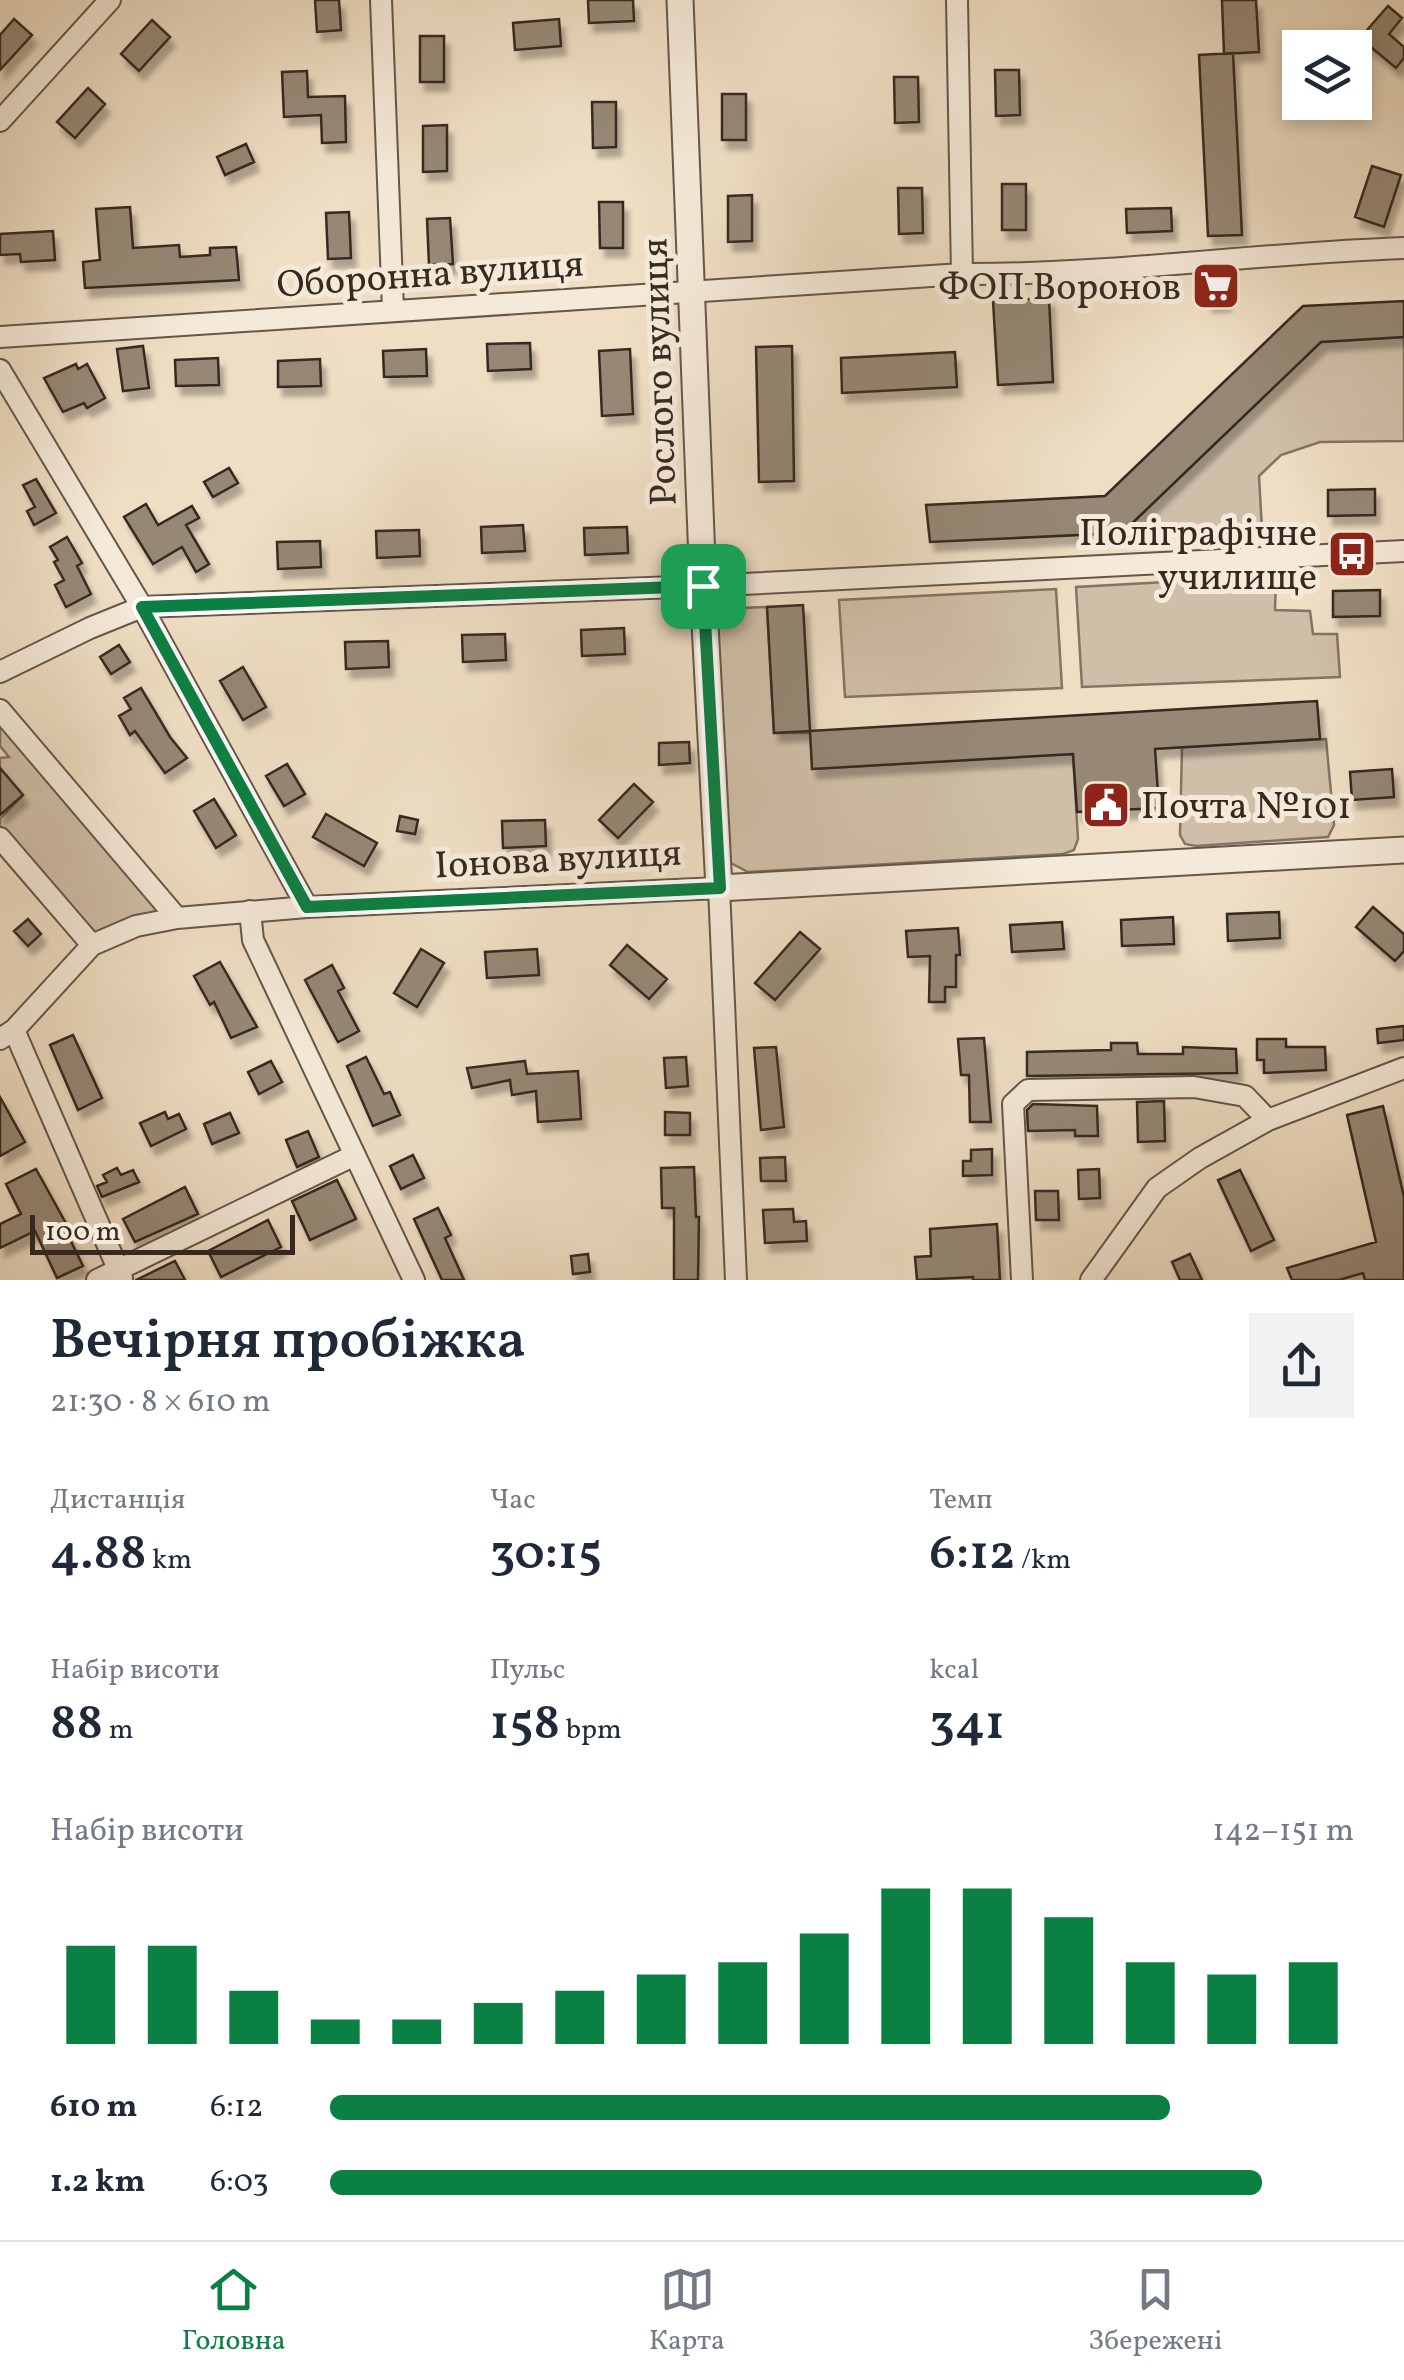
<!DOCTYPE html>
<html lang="uk">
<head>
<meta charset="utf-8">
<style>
  body { margin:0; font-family:Vollkorn,serif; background:#f2f2f3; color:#1f2937; height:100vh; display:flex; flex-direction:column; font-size:38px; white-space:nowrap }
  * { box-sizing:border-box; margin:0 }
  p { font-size:32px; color:#747a83 }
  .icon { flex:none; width:55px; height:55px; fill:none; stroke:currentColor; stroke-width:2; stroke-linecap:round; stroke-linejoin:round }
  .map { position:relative; height:1280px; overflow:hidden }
  .side { display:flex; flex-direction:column; background:#fff; flex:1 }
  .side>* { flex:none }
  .tools { position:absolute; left:1282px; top:30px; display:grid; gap:20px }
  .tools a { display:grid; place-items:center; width:90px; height:90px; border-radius:0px; background:#fff; box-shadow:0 5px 15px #0003; font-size:50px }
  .scale { position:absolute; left:30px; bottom:25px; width:265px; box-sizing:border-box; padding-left:10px; border:5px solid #362a20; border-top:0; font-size:28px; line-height:35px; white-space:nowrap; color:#362a20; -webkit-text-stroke:8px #f5ead9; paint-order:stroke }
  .pin { position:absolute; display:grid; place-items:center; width:85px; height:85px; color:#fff; margin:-42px; border-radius:20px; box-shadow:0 5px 15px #0006 }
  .round { display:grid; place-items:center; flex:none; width:105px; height:105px; border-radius:0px; background:#f2f2f3 }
  .overview { display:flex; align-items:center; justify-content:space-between; height:170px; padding:0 50px }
  h1 { font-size:55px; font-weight:600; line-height:75px }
  .figures { display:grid; grid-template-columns:repeat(3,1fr); gap:15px; height:170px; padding:10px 50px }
  .figures div { display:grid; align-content:center }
  .figures b { font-size:50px; font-weight:600 }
  .figures small { font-size:28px; font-weight:400 }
  .figures p { font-size:28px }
  .chart { height:280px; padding:20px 50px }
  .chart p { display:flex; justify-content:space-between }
  .chart svg { width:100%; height:180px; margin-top:10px; stroke:#0b8043; stroke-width:6 }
  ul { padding:0 50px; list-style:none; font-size:32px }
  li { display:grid; grid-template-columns:160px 120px 1fr; align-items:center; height:75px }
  li i { height:25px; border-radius:12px; background:#0b8043 }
  .tabs { display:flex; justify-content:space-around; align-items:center; height:140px; border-top:2px solid #e0e1e3; background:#fff; font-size:28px; color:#747a83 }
  .tabs a { display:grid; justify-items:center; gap:5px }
  .tabs .active { color:#0b8043 }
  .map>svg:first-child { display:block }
</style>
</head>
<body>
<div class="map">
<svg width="1404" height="1280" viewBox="0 0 1404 1280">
  <defs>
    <filter id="shadow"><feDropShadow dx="5" dy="9" stdDeviation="2.5" flood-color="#0004"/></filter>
  </defs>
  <rect width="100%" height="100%" fill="#efdec4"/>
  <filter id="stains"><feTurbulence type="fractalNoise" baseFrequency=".002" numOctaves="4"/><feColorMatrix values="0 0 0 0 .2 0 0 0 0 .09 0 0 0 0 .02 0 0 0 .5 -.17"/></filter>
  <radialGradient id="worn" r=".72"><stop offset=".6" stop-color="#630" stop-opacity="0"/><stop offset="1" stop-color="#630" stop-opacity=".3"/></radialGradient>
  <path fill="#d0bfa8" stroke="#837464" stroke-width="2.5" d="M1404 337V441L1320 442 1281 455 1259 476 1262 530 1143 538 1131 542 1122 533 1321 342Z
    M1276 576 1275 610 1310 611 1313 634H1337L1340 677 1082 687 1076 587Z
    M1056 589 1062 688 845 697 839 600Z
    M767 607 774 733H810L813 769 1073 754 1078 839 1074 850 1063 854 748 872 729 862 716 609Z
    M0 710 177 918 92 945 0 838V819L23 795 0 768V758L9 757 0 746Z
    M1326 739 1334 825 1328 837 1196 846 1185 844 1180 835 1182 747Z"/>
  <path fill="#968875" stroke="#362a20" stroke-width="2.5" filter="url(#shadow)" d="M315 0H339L341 30 317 32Z
    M588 0H633L634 21 589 23Z
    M1222 0H1256L1259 52 1224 54Z
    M1388 6 1402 18 1389 34 1404 47V58L1396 68 1360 38Z
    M14 19 32 35 0 70V35Z
    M559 19 561 46 515 50 513 23Z
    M152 20 170 37 139 71 121 54Z
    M420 36H444V82H420Z
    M1233 53 1242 235 1208 236 1199 55Z
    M995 70H1019L1020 115 996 116Z
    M307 71 308 97 345 96 346 142 322 143 321 115 284 117 282 72Z
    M894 77H918L919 122 895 123Z
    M88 88 105 104 75 138 57 122Z
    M722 94H746V140H722Z
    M592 102H616V147L593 148Z
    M447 125V171L423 172V126Z
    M246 144 254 162 225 175 217 157Z
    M1372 166 1401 175 1384 227 1355 217Z
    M1002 184H1026V230H1002Z
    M898 188H922L923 233 899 234Z
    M752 195V241L728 242V196Z
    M599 202H623V248H600Z
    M130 207 133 248 179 245 180 257 210 255V248L236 247 239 280 85 288 83 262 100 260 96 209Z
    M1171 208 1172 231 1127 233 1126 209Z
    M349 212 351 258 328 259 326 213Z
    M450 218 453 264 429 265 427 219Z
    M53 231 55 260 21 262 20 254 0 255V234Z
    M1224 283 1226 302 1208 303 1206 285Z
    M1049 298 1053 382 998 385 993 301Z
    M1404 301V337L1321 342 1122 533 930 542 926 505 1105 496 1303 306Z
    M530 343 531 369 488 371 487 344Z
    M143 346 149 388 123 391 117 349Z
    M792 346 794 481 759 482 756 347Z
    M426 349 427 376 384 377 383 351Z
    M630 349 633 414 602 416 599 351Z
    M955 352 957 387 842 393 841 358Z
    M218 358 219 385 176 386 175 360Z
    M320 359 321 386 278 387V361Z
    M76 364 78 369 87 364 105 398 87 408 84 403 63 412 44 378Z
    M229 468 238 483 213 497 204 482Z
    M36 479 56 513 34 525 27 511 35 507 23 485Z
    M1375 489V515L1328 516V490Z
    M146 504 158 525 192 506 199 518 186 525 209 564 196 572 182 547 153 564 124 517Z
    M523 525 525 551 482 553 481 527Z
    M627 527 628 553 585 555 584 528Z
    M419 530 420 556 377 558 376 531Z
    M67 537 82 563 77 566 91 594 66 607 55 585 64 580 54 562 58 560 50 547Z
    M320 541 321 567 278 569 277 542Z
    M1380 590V616L1333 617V591Z
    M803 605 810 731 1317 701 1320 739 1155 749 1159 808 1077 812 1073 754 812 769 810 731 774 733 767 607Z
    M624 628 625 654 582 656 581 630Z
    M505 634 506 660 463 662 462 635Z
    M388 641 389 667 346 669 345 642Z
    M119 645 130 662 111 674 100 657Z
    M243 667 266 707 243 720 220 681Z
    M141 688 170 737 187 758 165 773 135 731 130 735 119 716 131 709 124 698Z
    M689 742 690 763 659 765V743Z
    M287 764 305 794 284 806 266 776Z
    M0 768 23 795 0 815Z
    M1392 769 1394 797 1352 800 1350 772Z
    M634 784 653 802 618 838 599 820Z
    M214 799 236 835 216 848 194 811Z
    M326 814 377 843 364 866 313 837Z
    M400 816 418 820 415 834 397 831Z
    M545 820 546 846 503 848 502 821Z
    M1373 907 1404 934V951L1395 961 1356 927Z
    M1279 912 1280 938 1228 941 1227 914Z
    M1173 917 1174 944 1122 946 1121 920Z
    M28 919 41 934 28 946 14 931Z
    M1062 922 1064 949 1012 952 1010 925Z
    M958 928 960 955H956V987H945V1002H929L930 956 908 957 906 931Z
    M800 932 820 949 775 1000 755 983Z
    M627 945 667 979 649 999 610 965Z
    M421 949 444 963 417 1007 394 993Z
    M537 949 539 975 487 978 485 952Z
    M220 962 257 1027 231 1038 214 1002 210 1005 194 976Z
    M332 965 344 988 338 991 359 1031 338 1042 305 980Z
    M1404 1026V1040L1378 1043 1377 1029Z
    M73 1035 102 1098 78 1110 50 1045Z
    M984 1038 991 1122H970L969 1075H961L958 1039Z
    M1257 1039H1286V1047H1325L1326 1070 1264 1073V1060H1257Z
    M1111 1043H1137L1138 1054H1183V1047L1236 1049 1237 1073 1027 1076V1052L1111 1050Z
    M776 1047 784 1127 761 1130 754 1048Z
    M366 1057 384 1094 390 1092 400 1115 373 1126 347 1066Z
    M686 1057 688 1086 666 1088 664 1058Z
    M271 1061 282 1082 259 1094 248 1072Z
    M525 1061 527 1074 578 1071 581 1119 538 1122 536 1091 512 1095 510 1080 472 1088 467 1068Z
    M0 1097 25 1142 0 1156Z
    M1164 1101 1165 1141 1138 1142 1137 1102Z
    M1033 1104 1097 1106 1098 1136H1075V1130L1028 1131 1027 1110Z
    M1383 1106 1404 1197V1280H1365L1363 1273 1339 1280H1292L1287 1268 1376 1242 1347 1115Z
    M165 1112 168 1119 179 1114 186 1129 151 1146 140 1123Z
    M665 1112 690 1113V1135H665Z
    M230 1113 239 1133 212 1144 204 1124Z
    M308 1131 319 1157 297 1167 286 1140Z
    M992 1149V1175L963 1176V1161H971V1150Z
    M413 1155 424 1178 401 1189 390 1166Z
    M785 1157 786 1181H761L760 1158Z
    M694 1167 696 1217H699L698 1280H674V1208H662L661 1168Z
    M117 1168 121 1175 133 1170 139 1182 102 1197 97 1186 107 1182 103 1175Z
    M36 1169 68 1227 65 1229 83 1266 57 1278 35 1231 0 1248V1224L21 1214 6 1184Z
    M1099 1169 1100 1198 1079 1199 1078 1170Z
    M1240 1170 1274 1240 1251 1251 1218 1180Z
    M337 1180 356 1219 310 1240 292 1201Z
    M185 1187 198 1214 135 1242 123 1219Z
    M1035 1191H1058L1059 1220H1036Z
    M438 1208 451 1235 445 1238 464 1280H442L414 1219Z
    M793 1209 794 1222 806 1221 807 1241 765 1243 763 1210Z
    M268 1220 281 1247 221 1277 208 1251Z
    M997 1224 1000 1280H973V1277L917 1280 915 1257 931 1256 930 1229Z
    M588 1254 590 1272 573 1274 571 1256Z
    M1190 1254 1202 1280H1180L1172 1262Z
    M175 1261 185 1280H135H136Z"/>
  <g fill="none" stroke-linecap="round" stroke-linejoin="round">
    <g stroke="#645749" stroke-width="24">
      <path id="minor" d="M381 0 393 310
        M957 0 962 274
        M0 121 110 0
        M0 337 962 274C1110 275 1257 253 1404 248
        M0 370 142 607 307 907
        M0 672 90 628 142 607 703 586 1404 551
        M0 710 177 918
        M0 838 92 945
        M250 911 253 940 414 1280
        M14 1030 122 1278
        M0 1039 14 1030 92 945 136 926 177 918 307 907 719 888 736 1280
        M97 1280 355 1155
        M1022 1280 1013 1104 1028 1090 1194 1087 1245 1096 1268 1120
        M1091 1280 1157 1188 1200 1158 1268 1120 1404 1068"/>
    </g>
    <g stroke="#645749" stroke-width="29">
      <path id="tertiary" d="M680 0 703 586 719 888 1404 850"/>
    </g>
    <use href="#minor" stroke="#f5ead9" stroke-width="20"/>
    <use href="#tertiary" stroke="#f5ead9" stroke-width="25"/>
  </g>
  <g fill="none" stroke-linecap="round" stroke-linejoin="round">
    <g stroke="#fff" stroke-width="20">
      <path id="route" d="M703 586 720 888 307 907 142 607Z"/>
    </g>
    <use href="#route" stroke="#0b8043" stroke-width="12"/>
  </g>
  <defs>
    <g id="supermarket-square" transform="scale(2.5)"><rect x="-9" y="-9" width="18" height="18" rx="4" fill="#8f2418" stroke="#f5ead9"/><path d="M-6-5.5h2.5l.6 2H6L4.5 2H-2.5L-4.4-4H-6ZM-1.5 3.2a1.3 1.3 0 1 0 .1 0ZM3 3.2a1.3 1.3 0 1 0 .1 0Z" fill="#fff"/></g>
    <g id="bus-square" transform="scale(2.5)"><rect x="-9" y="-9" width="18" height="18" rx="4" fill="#8f2418" stroke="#f5ead9"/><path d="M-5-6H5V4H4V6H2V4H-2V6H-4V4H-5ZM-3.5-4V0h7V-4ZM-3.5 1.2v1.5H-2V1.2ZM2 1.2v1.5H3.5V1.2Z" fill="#fff"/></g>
    <g id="civic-square" transform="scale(2.5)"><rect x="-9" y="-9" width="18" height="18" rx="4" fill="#8f2418" stroke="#f5ead9"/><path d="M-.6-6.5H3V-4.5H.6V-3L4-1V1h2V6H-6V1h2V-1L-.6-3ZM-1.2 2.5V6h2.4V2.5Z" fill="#fff"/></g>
  </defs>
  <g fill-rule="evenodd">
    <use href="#supermarket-square" x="1216" y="286"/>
    <use href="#bus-square" x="1352" y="554"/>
    <use href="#civic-square" x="1106" y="805"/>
  </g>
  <g text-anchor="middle" stroke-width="10" stroke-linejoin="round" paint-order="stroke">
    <g font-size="38" fill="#362a20" stroke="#f5ead9">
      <text transform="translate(430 273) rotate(-4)" y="13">Оборонна вулиця</text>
      <text transform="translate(658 372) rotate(-92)" y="13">Рослого вулиця</text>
      <text transform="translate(558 858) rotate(-3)" y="13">Іонова вулиця</text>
    </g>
    <g font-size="38" fill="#362a20" stroke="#f5ead9" text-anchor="end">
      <text x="1181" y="299">ФОП Воронов</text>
      <text x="1317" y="545">Поліграфічне<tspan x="1317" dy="44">училище</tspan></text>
      <text x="1141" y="818" text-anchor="start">Почта №101</text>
    </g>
  </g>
  <rect width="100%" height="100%" filter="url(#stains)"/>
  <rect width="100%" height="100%" fill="url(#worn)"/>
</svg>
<div class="tools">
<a><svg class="icon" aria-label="layers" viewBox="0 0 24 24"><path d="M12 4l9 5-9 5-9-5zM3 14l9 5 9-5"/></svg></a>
</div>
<div class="scale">100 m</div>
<div class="pin" style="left:703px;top:586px;background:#1e9e55"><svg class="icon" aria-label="arrive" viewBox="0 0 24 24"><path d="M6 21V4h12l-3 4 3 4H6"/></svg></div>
</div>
<section class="side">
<div class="overview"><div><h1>Вечірня пробіжка</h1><p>21:30 · 8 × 610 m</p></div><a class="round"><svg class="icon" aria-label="share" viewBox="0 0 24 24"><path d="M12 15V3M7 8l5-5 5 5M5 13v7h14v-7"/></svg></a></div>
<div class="figures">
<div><p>Дистанція</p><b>4.88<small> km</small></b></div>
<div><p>Час</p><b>30:15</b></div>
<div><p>Темп</p><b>6:12<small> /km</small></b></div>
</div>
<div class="figures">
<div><p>Набір висоти</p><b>88<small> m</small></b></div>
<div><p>Пульс</p><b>158<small> bpm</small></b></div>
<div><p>kcal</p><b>341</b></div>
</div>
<div class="chart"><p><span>Набір висоти</span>142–151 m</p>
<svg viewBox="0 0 160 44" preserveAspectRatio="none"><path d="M5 44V20M15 44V20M25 44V31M35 44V38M45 44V38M55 44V34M65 44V31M75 44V27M85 44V24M95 44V17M105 44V6M115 44V6M125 44V13M135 44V24M145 44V27M155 44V24"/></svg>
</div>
<ul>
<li><b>610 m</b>6:12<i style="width:82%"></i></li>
<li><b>1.2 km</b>6:03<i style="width:91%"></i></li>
</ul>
</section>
<nav class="tabs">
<a class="active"><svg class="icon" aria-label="home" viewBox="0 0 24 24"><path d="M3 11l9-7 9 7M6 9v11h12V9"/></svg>Головна</a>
<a><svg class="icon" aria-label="map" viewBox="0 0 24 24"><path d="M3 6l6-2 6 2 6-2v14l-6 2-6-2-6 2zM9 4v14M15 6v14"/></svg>Карта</a>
<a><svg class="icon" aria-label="saved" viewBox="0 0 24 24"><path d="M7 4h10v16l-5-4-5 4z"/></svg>Збережені</a>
</nav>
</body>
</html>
